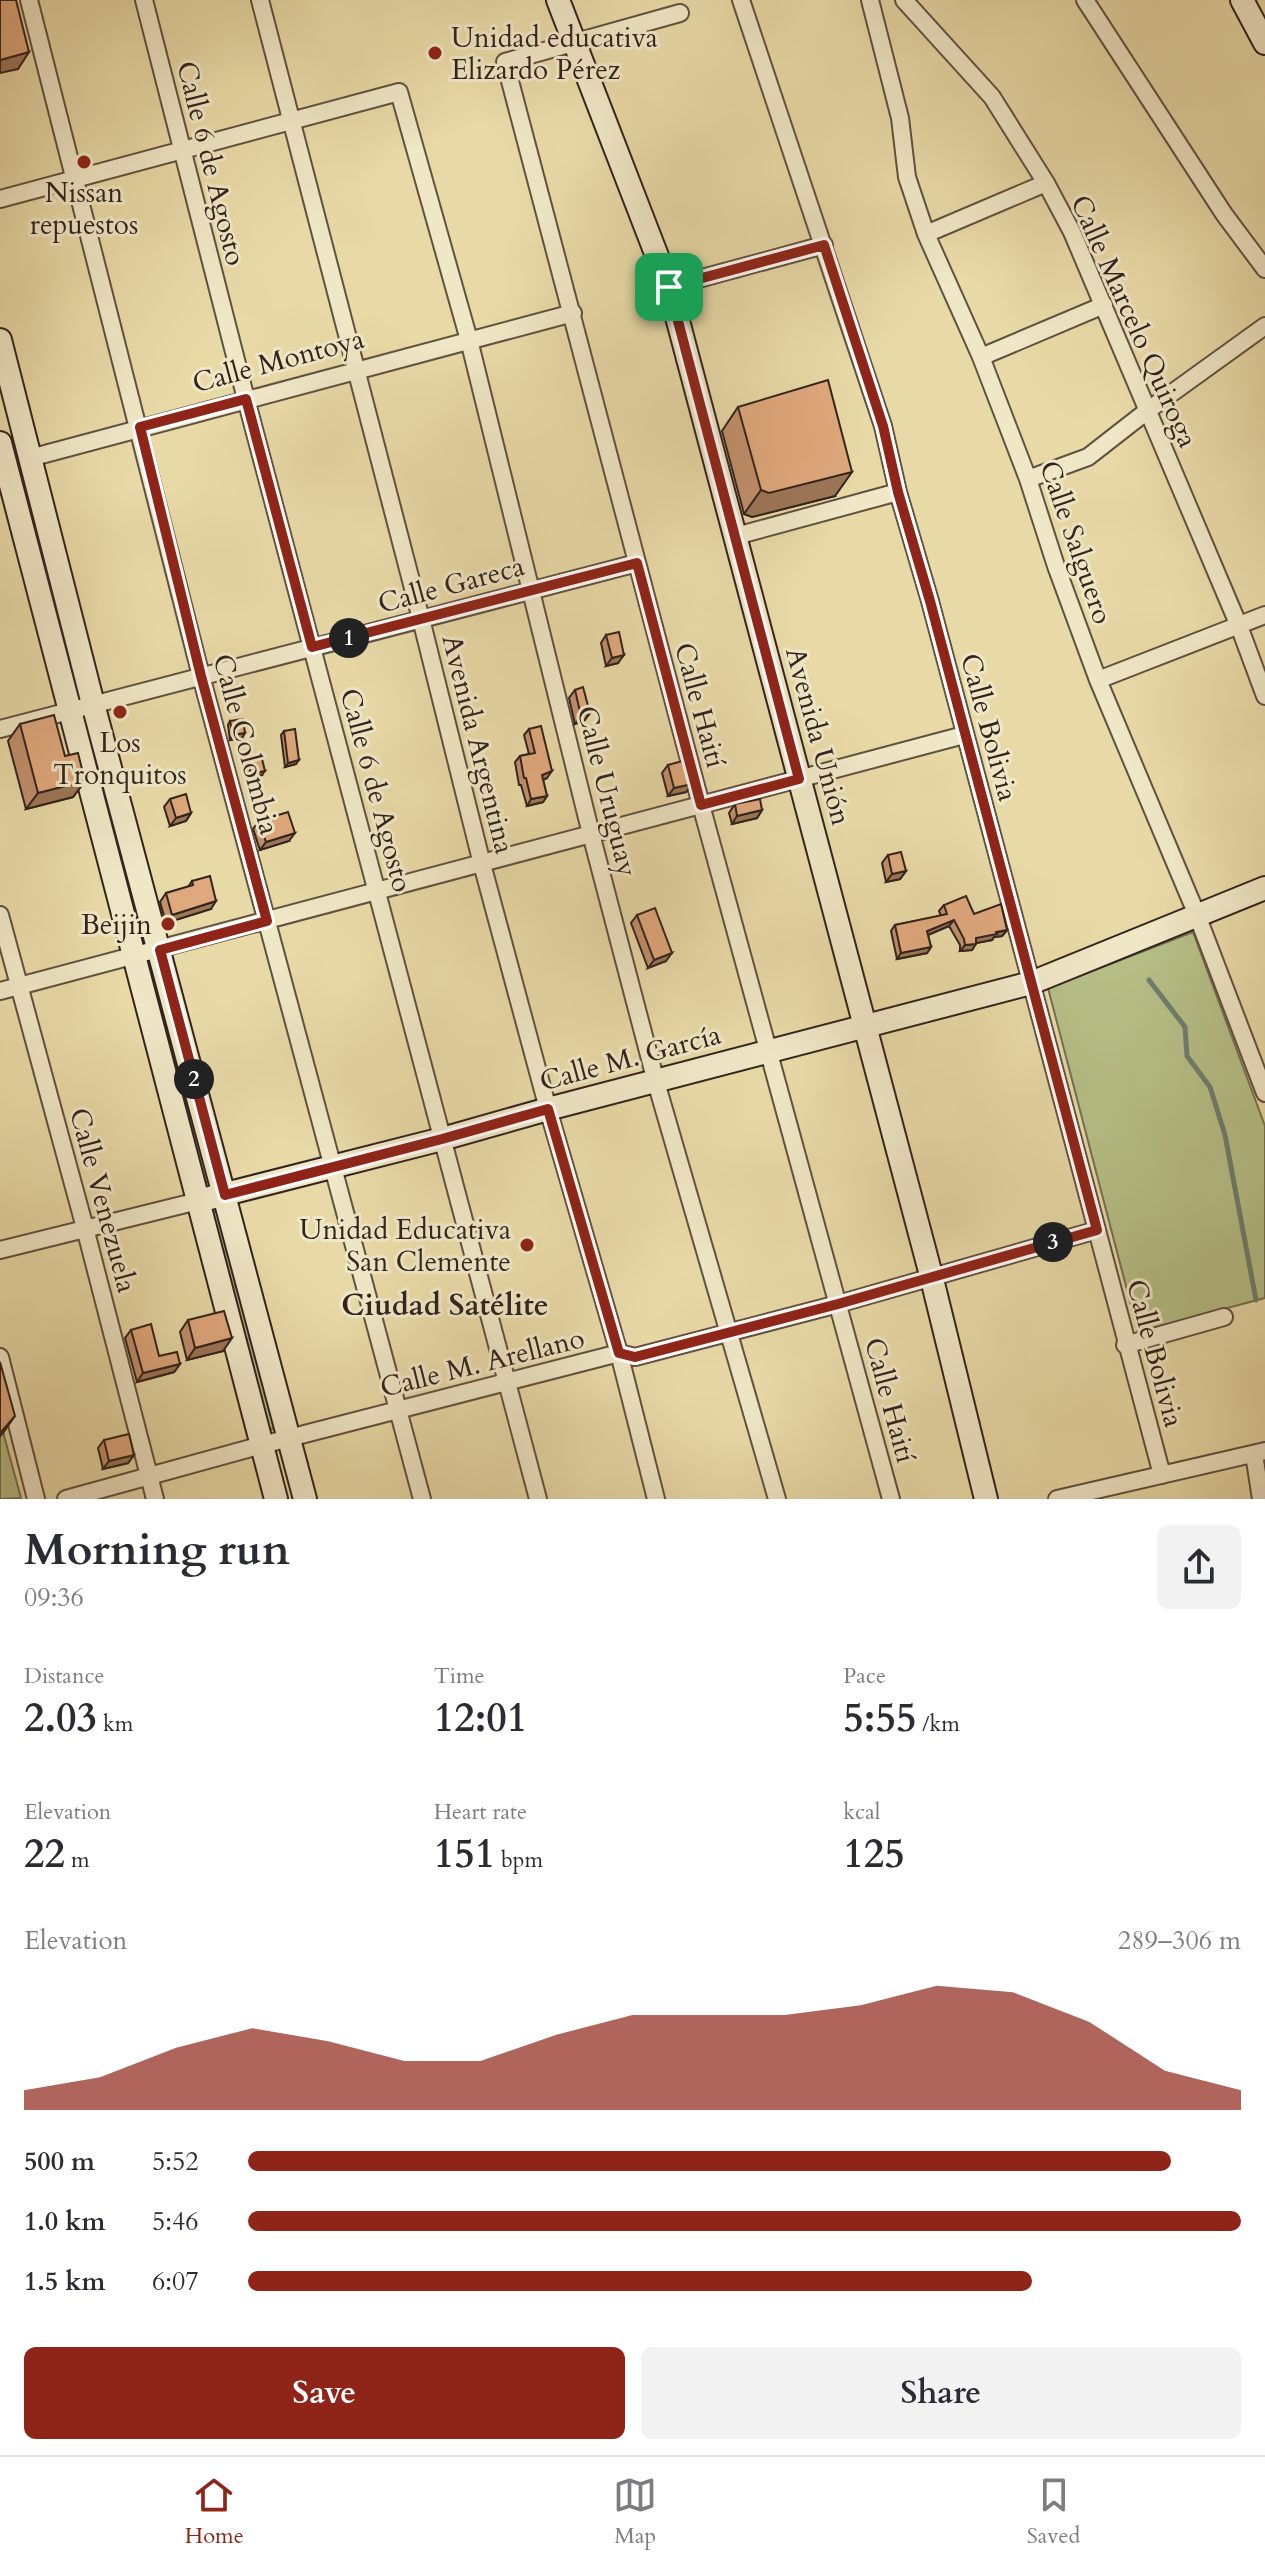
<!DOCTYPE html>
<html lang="en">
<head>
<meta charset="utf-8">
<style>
  body { margin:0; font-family:Cardo,serif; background:#f2f2f3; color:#2b2b33; height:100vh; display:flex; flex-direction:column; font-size:30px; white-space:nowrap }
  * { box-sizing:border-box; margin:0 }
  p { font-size:26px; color:#7c7c81 }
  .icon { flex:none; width:44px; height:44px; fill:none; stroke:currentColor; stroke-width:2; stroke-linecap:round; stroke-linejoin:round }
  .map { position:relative; height:1499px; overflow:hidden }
  .panel { display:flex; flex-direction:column; background:#fff; flex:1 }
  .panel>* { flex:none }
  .pin { position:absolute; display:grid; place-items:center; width:68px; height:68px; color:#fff; margin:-34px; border-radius:16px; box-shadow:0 4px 12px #0006 }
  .km { position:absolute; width:40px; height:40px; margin:-20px; border-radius:50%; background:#222; color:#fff; font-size:22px; line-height:40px; text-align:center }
  .round { display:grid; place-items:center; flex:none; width:84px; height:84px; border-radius:12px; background:#f2f2f3 }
  .headline { display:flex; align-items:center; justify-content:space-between; height:136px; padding:0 24px }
  h1 { font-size:44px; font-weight:600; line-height:60px }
  .metrics { display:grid; grid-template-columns:repeat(3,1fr); gap:12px; height:136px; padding:8px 24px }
  .metrics div { display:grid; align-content:center }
  .metrics b { font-size:40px; font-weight:600 }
  .metrics small { font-size:22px; font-weight:400 }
  .metrics p { font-size:22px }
  .chart { height:224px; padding:16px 24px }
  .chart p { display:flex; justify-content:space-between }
  .chart svg { width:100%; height:144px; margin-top:8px; fill:#8f2418; opacity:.7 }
  .cta { display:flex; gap:16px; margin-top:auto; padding:16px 24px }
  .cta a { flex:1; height:92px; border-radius:12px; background:#8f2418; color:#fff; font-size:32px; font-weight:600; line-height:92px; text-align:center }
  .cta a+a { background:#f2f2f3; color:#2b2b33 }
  ul { padding:0 24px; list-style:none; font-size:26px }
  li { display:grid; grid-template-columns:128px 96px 1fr; align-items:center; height:60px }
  li i { height:20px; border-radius:10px; background:#8f2418 }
  .menu { display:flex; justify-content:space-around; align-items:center; height:112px; border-top:2px solid #e1e1e2; background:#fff; font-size:22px; color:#7c7c81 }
  .menu a { display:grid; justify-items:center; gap:4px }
  .menu .active { color:#8f2418 }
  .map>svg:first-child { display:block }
</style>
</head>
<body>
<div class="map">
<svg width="1265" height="1499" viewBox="0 0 1265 1499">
  <defs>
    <pattern id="park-crowns" width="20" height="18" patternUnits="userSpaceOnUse" patternTransform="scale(2)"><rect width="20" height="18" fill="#b6bf87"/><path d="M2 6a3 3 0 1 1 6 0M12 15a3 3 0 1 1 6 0" fill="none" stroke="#959b6e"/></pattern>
  </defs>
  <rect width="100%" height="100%" fill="#e8daa7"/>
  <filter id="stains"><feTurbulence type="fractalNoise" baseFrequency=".0025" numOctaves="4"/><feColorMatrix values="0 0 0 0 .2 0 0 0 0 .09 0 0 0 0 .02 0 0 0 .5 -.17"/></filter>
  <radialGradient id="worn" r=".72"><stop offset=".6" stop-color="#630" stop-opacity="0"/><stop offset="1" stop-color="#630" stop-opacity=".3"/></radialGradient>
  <path fill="url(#park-crowns)" stroke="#747152" stroke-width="2" d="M27 471 82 688 71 691 15 474Z
    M91 722 150 939 138 942 79 725Z
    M157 963 213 1180 200 1184 145 966Z
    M221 1210 277 1428 265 1431 209 1213Z"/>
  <path fill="#b6bf87" stroke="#747152" stroke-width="2" d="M1193 932 1265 1126V1298L1138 1332 1048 988Z
    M0 1421 21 1498 0 1499Z"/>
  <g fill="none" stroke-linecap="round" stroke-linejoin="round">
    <path stroke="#6f7e6f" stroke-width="5" d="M1149 980 1185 1027 1187 1056 1210 1087 1225 1135 1256 1300"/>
    <g stroke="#605140" stroke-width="20">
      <path id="street" d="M29 0 201 676 422 1499
        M144 0 246 399 538 1499
        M260 0 421 619 482 864 548 1109 619 1353 656 1499
        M741 0 883 426 898 492 930 601 1162 1475
        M870 0 900 118 907 177 926 234 981 357 1028 479 1056 566 1098 680 1197 915 1265 1093
        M904 0 992 97 1046 183 1072 232 1239 626 1265 696
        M1085 0 1224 214 1265 269
        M680 13 505 62 701 805 891 1499
        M0 199 399 92 469 340 591 834 656 1082 777 1499
        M926 234 1046 183
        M669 287 824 245
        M981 357 1104 305
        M30 458 573 313
        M1028 479 1088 457 1147 411 1265 326
        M736 536 898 492
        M1098 680 1265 615
        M0 729 637 563
        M0 915 85 1228 155 1499
        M0 991 964 735
        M0 1250 198 1201
        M1125 1345 1224 1317
        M0 1357 36 1499
        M1254 1454 1261 1499
        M66 1499 262 1445 619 1353 635 1357 838 1304 1097 1230
        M1057 1499 1265 1451"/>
    </g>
    <g stroke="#32231d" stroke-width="26">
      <path id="secondary" d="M558 0 669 287 931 1275 986 1499
        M1242 0 1265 43
        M0 340 93 704 305 1499
        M0 443 276 1499
        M198 1201 442 1139 548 1109 1031 983 1265 888"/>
    </g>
    <use href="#street" stroke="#f0e7c6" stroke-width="16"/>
    <use href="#secondary" stroke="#f0e7c6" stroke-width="22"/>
  </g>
  <path fill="#c1906c" stroke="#32231d" stroke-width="2" d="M738 407 835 496 752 517 744 514 722 431Z
    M606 635 618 663 606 666 601 643Z
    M575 690 590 713 584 721 575 724 569 698Z
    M230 721 242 738 230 740 228 725Z
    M20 724 65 756 85 781 73 797 26 809 8 741Z
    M529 729 547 778 543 780 547 796 543 802 527 806 521 785H519L515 762 520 756 529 754 524 735Z
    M284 731 296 764 285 767 281 735Z
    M247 758 262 775 248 779 244 763Z
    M668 765 692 784 686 792 668 796 662 773Z
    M170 799 191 813 186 821 170 826 164 807Z
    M735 804 762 810 757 818 732 824 729 813Z
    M259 821 289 841 260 850 253 829Z
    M888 855 906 871 900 879 886 882 882 863Z
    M192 881 211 909 166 923 160 902 166 893 188 887Z
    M944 905 974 914 1007 930 1002 936 994 937 992 940 976 943 972 950 960 951V945L949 926 928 935 931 947 927 953 897 959 891 931 895 925 941 916 939 911Z
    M637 915 666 961 648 968 631 923Z
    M188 1320 223 1351 187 1360 180 1332Z
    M131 1330 159 1356 180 1364 174 1372 137 1382 125 1338Z
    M104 1440 134 1455 128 1463 103 1469 98 1448Z"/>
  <path fill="#9d7658" stroke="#32231d" stroke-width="2" d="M29 52 18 69 0 73V60Z
    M852 472 835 496 752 517 744 514 761 490Z
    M624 655 618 663 606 666 612 658Z
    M590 713 584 721 575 724 581 716Z
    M245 733 242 738 230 740 233 735Z
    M299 760 296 764 285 767 288 763Z
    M265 771 262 775 248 779 251 774Z
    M552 771 547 778 538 782 542 775Z
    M85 781 73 797 26 809 38 793Z
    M692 784 686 792 668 796 674 788Z
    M547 796 543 802 527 806 531 799Z
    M762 810 757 818 732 824 737 816Z
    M191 813 186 821 170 826 176 818Z
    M295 833 289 841 260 850 266 842Z
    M906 871 900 879 886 882 892 874Z
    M216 901 211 909 166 923 172 915Z
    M954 920 949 926 923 937 927 931Z
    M1007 930 1002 936 994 937 992 940 971 944 976 938Z
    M976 944 972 950 960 951 965 945Z
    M931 947 927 953 897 959 901 953Z
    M672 953 666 961 648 968 654 960Z
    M232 1338 223 1351 187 1360 195 1348Z
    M180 1364 174 1372 137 1382 143 1373Z
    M15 1416 3 1433 0 1436V1433Z
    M134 1455 128 1463 103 1469 109 1461Z"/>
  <path fill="#e0a87d" stroke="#32231d" stroke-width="2" d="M0 0H16L29 52 0 60Z
    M828 380 852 472 769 493 761 490 738 407Z
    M619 632 624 655 612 658 606 635Z
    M583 687 590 713 581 716 575 690Z
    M54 715 65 756 78 753 85 781 38 793 20 724Z
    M243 719 245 733 233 735 230 721Z
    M541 726 552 771 542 775 547 796 531 799 526 778H524L520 756 535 753 529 729Z
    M295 729 299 760 288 763 284 731Z
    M261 755 265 771 251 774 247 758Z
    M686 760 692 784 674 788 668 765Z
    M186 794 191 813 176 818 170 799Z
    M760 799 762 810 737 816 735 804Z
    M288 812 295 833 266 842 259 821Z
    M901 852 906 871 892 874 888 855Z
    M210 876 216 901 172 915 166 893 193 885 192 881Z
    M966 896 974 914 1001 904 1007 930 996 932 997 934 976 938V944L965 945 964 939 954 920 927 931 931 947 901 953 895 925 947 914 944 905Z
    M655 908 672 953 654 960 637 915Z
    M224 1311 232 1338 195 1348 188 1320Z
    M151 1324 159 1356 177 1352 180 1364 143 1373 131 1330Z
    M0 1362 15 1416 0 1433Z
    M129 1434 134 1455 109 1461 104 1440Z"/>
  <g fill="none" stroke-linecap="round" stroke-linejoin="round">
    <g stroke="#fff" stroke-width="16">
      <path id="route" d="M824 245 883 426 898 492 930 601 1097 1230 838 1304 635 1357 619 1353 548 1109 442 1139 225 1195 160 950 267 921 201 676 140 427 246 399 312 647 637 563 701 805 799 779 669 287Z"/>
    </g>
    <use href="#route" stroke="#8f2418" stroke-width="10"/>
  </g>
  <g fill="#8f2418" stroke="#f0e7c6" stroke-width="3">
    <circle cx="435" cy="53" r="8"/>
    <circle cx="84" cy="162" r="8"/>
    <circle cx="120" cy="712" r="8"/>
    <circle cx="168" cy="924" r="8"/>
    <circle cx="527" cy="1245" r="8"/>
  </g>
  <g text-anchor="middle" stroke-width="6" stroke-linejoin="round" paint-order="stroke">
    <g font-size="28" fill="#32231d" stroke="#f0e7c6">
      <text x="451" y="47" text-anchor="start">Unidad educativa<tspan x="451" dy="32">Elizardo Pérez</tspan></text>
      <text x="84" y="202">Nissan<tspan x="84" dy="32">repuestos</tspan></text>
      <text x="120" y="752">Los<tspan x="120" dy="32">Tronquitos</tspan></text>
      <text x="152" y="934" text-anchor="end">Beijin</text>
      <text x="511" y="1239" text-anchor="end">Unidad Educativa<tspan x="511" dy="32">San Clemente</tspan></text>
    </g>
    <g font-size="28" fill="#32231d" stroke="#f0e7c6">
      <text transform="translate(212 163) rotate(76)" y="10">Calle 6 de Agosto</text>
      <text transform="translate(1135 321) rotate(66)" y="10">Calle Marcelo Quiroga</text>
      <text transform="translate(278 360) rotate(-15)" y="10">Calle Montoya</text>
      <text transform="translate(1077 542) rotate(71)" y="10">Calle Salguero</text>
      <text transform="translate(451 584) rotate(-15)" y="10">Calle Gareca</text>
      <text transform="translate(701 705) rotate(75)" y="10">Calle Haití</text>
      <text transform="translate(990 727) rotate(75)" y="10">Calle Bolivia</text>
      <text transform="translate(819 736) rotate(75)" y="10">Avenida Unión</text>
      <text transform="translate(247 744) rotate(75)" y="10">Calle Colombia</text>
      <text transform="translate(479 744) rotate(76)" y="10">Avenida Argentina</text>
      <text transform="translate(377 790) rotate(75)" y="10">Calle 6 de Agosto</text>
      <text transform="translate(608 791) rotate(76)" y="10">Calle Uruguay</text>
      <text transform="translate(630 1057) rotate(-15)" y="10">Calle M. García</text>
      <text transform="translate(104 1200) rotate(75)" y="10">Calle Venezuela</text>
      <text transform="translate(1156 1353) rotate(75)" y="10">Calle Bolivia</text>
      <text transform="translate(482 1362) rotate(-14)" y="10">Calle M. Arellano</text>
      <text transform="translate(891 1400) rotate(75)" y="10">Calle Haití</text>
    </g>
    <g font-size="30" font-weight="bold" fill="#32231d" stroke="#f0e7c6">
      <text x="445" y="1315">Ciudad Satélite</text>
    </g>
  </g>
  <rect width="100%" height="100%" filter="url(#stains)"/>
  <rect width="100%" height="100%" fill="url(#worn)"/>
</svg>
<div class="pin" style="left:669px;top:287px;background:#1e9e55"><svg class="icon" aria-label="arrive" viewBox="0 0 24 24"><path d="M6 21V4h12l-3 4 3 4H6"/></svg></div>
<b class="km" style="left:349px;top:638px">1</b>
<b class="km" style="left:194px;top:1079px">2</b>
<b class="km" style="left:1053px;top:1242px">3</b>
</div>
<section class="panel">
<div class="headline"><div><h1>Morning run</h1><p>09:36</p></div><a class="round"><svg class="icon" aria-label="share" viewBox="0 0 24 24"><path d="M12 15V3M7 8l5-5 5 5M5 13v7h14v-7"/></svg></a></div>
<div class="metrics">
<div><p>Distance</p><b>2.03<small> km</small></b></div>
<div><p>Time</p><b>12:01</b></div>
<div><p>Pace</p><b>5:55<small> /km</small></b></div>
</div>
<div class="metrics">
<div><p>Elevation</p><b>22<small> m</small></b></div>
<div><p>Heart rate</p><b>151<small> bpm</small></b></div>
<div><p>kcal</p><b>125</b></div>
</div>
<div class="chart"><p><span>Elevation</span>289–306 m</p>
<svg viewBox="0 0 160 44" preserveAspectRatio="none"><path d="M0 44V38L10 34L20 25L30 19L40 23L50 29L60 29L70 21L80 15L90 15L100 15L110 12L120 6L130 8L140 17L150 32L160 38V44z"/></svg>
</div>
<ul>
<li><b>500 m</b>5:52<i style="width:93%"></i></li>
<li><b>1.0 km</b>5:46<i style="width:100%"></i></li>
<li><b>1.5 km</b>6:07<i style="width:79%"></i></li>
</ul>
<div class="cta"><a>Save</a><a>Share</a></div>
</section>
<nav class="menu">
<a class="active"><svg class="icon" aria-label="home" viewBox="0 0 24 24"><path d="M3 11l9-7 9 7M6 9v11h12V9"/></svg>Home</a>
<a><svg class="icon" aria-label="map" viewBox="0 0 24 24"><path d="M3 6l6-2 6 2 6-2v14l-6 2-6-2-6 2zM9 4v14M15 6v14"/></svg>Map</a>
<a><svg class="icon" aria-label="saved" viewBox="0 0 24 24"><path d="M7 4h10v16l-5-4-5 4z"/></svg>Saved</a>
</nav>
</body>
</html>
